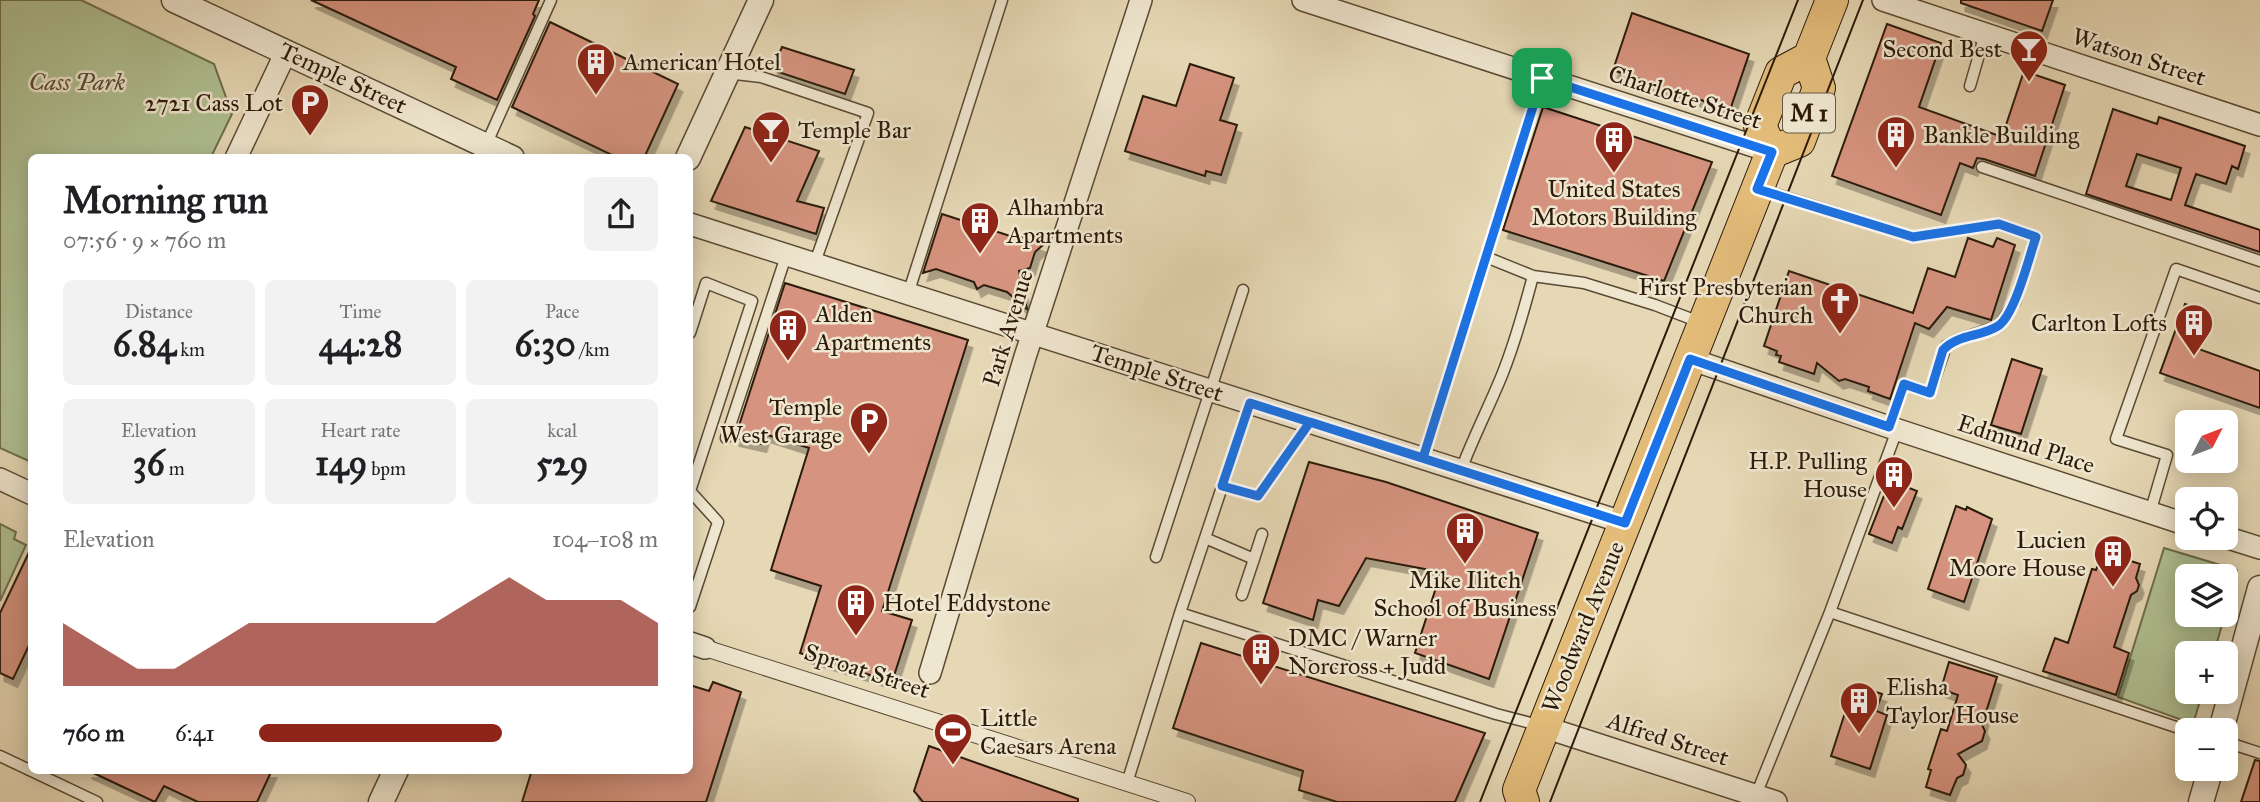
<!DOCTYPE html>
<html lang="en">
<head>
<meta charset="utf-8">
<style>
  body { margin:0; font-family:"IM FELL Great Primer",serif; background:#f2f2f2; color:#202124; height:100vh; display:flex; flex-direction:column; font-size:26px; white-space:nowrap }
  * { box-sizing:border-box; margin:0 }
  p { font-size:23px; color:#757577 }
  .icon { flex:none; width:38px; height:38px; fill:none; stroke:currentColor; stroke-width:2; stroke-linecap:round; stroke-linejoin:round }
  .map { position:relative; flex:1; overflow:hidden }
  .sheet { position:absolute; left:28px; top:154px; width:665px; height:620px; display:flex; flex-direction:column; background:#fff; border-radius:10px; box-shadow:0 4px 18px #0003 }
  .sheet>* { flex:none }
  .needle { width:46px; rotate:48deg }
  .tools { position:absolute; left:2175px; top:410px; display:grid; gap:14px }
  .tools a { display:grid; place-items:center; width:63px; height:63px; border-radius:10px; background:#fff; box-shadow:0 4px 18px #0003; font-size:35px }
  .pin { position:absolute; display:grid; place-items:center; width:60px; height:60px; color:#fff; margin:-30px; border-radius:14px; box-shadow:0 4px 10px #0006 }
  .round { display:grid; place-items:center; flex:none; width:74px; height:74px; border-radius:10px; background:#f2f2f2 }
  .head { display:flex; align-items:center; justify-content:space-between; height:119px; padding:0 35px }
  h1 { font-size:38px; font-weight:700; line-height:52px }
  .metrics { display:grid; grid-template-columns:repeat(3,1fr); gap:10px; height:119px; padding:7px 35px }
  .metrics div { display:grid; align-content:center; border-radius:10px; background:#f2f2f2; text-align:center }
  .metrics b { font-size:35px; font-weight:700 }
  .metrics small { font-size:19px; font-weight:400 }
  .metrics p { font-size:19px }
  .chart { height:196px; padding:14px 35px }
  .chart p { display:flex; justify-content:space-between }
  .chart svg { width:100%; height:126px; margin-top:7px; fill:#8f2418; opacity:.7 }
  ul { padding:0 35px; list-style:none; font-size:23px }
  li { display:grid; grid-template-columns:112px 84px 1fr; align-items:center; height:52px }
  li i { height:18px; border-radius:9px; background:#8f2418 }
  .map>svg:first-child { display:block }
</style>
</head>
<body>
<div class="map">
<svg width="2260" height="802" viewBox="0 0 2260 802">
  <defs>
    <filter id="shadow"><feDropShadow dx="4.5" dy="8" stdDeviation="0" flood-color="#0004"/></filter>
  </defs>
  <rect width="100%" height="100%" fill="#e6d8b5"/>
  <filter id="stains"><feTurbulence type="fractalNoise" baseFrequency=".00286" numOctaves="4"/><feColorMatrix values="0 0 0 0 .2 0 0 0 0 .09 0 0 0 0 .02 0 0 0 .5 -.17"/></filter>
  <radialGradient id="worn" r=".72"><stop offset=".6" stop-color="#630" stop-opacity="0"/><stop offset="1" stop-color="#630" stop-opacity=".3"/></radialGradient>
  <path fill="#b0c092" stroke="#6e6e4e" stroke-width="2" d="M0 0H81L214 64 232 114 211 157 32 158 31 462 0 448Z
    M0 524 16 532 14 539 26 545 0 601Z
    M2164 548 2237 570 2226 610V576H2188V614H2225L2214 653H2188V691H2203L2193 724 2118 697Z"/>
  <path fill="#d6937f" stroke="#2c1b09" stroke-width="2" fill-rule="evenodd" filter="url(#shadow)" d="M311 0H539L533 14 535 16 497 100 451 79 456 67Z
    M1961 0H2053L2042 31 1961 3Z
    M1632 13 1749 54 1730 110 1613 70Z
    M550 22 678 84 644 158H618L512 107Z
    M1887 24 1941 43 1919 107 2002 137 2024 71 2065 85 2035 176 1984 159 1977 158 1973 168 1960 163 1941 215 1832 176Z
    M782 47 854 70 845 94 772 70Z
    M1190 64 1234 78 1220 120 1237 125 1221 175 1206 171 1205 176 1125 151 1143 96 1176 106Z
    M1543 107 1712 162 1664 281 1503 230Z
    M2113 109 2157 124 2159 117 2245 146 2238 169 2232 166 2226 184 2196 174 2185 205 2260 230V252L2086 194ZM2137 154 2181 168 2171 200 2126 186Z
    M745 127 819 151 797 201 824 208 816 234 711 201Z
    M942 214 1010 236 1016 235 1043 245 1035 252 1030 268 1019 271 1027 309 1007 292 984 285 977 289 974 282 936 269 923 273Z
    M1968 238 1993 247 1997 238 2015 245 1991 320 1947 307 1929 329 1915 323 1890 399 1868 391 1869 387 1845 379 1839 381 1817 363 1814 374 1779 362 1781 356 1776 355 1777 351 1764 346 1789 271 1913 313 1928 268 1955 277Z
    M785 283 968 340 882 611 912 620 892 682 800 653 821 586 771 570 809 448 765 434 762 444 735 438Z
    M2185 304 2205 311 2193 347 2260 371V408L2160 373Z
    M2012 359 2042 369 2021 434 1991 425Z
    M1309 462 1386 482 1538 533 1489 679 1415 653 1441 572 1366 558 1339 606 1318 600 1313 620 1263 603Z
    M1901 478 1904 486 1917 491 1902 529 1898 527 1892 543 1869 534 1889 483Z
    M1956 506 1966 510 1967 507 1992 519 1964 602 1928 589Z
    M32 546V639L13 679 0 673V613Z
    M2112 548 2115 556 2140 564 2136 578 2139 585 2137 591 2131 595 2114 647 2129 653 2116 695 2043 671 2055 638 2068 643 2092 569 2096 570 2101 557Z
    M1201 643 1485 733 1455 802H1337L1299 790 1303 771 1173 728Z
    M1949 662 1997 677 1982 725 1985 731 1982 741 1958 754 1966 765 1963 775 1957 778 1950 795 1926 787 1931 770 1928 769 1941 729 1947 731 1958 695 1941 689Z
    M713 682 741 692 706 802H522L532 770H690V685L709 691Z
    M1854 685 1882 694 1876 711 1887 715 1870 769 1831 756Z
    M929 746 1078 799V802H923L914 791Z
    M2255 760 2260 761V802H2241Z
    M87 770H272L257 802H198L164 786 155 802Z"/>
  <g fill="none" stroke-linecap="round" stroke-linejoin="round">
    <g stroke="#5a4a34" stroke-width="13">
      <path id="service" d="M727 73 761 77 868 113 814 265
        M1970 86 1985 34
        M486 145 551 0
        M1982 167 2260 261
        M1759 189 1913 237 1999 224 2036 237 2015 302 1999 326 1957 340 1946 346 1930 393 1904 384 1889 427
        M1533 276 1584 283 1655 305 1702 323
        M908 294 1002 0
        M690 333 706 283 752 301 690 491
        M1897 430 1830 612 2188 731
        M726 438 786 256
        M1423 458 1542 78
        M1461 470C1473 438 1489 407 1502 375 1515 343 1524 310 1533 276L1486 257
        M1222 486 1258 496 1310 422
        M690 491 718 522 690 607
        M2150 513 2167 455 2116 439 2176 269 2260 298
        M1205 538 1254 559 1242 595
        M1156 557 1243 290
        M1254 559 1262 534
        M1180 613 1496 714 1542 726
        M2226 742 2260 753
        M0 756 97 802
        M1127 783 1180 613 1250 403
        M1756 795 1830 612"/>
    </g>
    <g stroke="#5a4a34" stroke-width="18">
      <path id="pedestrian" d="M705 648 1187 802"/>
    </g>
    <g stroke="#5a4a34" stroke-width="24">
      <path id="minor" d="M1303 0 1772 152
        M1883 0 2260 125
        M236 158 286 52
        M690 224 1625 523
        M1690 359 1889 427 2188 525
        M0 479 32 494
        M2225 537 2260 548
        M690 643 705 648
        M930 673 1025 357 1141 0
        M1544 727 1776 802"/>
    </g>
    <g stroke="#5a4a34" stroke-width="27">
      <path id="tertiary" d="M174 0 512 158
        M688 158 761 0
        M2221 730 2260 588
        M381 802 396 770
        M2201 802 2211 768"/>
    </g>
    <g stroke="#2c1b09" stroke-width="34">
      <path id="primary" d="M1772 152 1799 141 1819 88 1809 58
        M1523 802 1519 790 1772 152 1760 126 1781 73 1809 58 1832 0"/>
    </g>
    <use href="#service" stroke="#efe6cf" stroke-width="10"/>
    <use href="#pedestrian" stroke="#efe6cf" stroke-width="16"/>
    <use href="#minor" stroke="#efe6cf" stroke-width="21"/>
    <use href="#tertiary" stroke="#efe6cf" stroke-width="24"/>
    <use href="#primary" stroke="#e3bc7a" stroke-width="32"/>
    <path stroke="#2c1b09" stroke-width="2" d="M1480 802 1798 0
      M1550 802 1863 0"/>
  </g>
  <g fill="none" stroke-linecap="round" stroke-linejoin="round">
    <g stroke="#fff" stroke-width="14">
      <path id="route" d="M1542 78 1423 458 1310 422 1258 496 1222 486 1250 403C1375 443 1500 483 1625 523L1690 359 1889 427 1904 384 1930 393 1943 350C1958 334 1981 337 1998 326 2015 315 2029 257 2036 237L1999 224 1913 237 1757 189 1772 152 1542 78"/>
    </g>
    <use href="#route" stroke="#1a73e8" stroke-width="9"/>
  </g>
  <defs>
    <g id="bar-pin" transform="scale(2.0125)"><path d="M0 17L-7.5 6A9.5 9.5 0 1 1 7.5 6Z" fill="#8f2418" stroke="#efe6cf"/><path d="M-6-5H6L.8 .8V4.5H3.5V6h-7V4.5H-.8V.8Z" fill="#fff"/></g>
    <g id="building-pin" transform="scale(2.0125)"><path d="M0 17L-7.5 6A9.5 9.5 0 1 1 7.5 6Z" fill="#8f2418" stroke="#efe6cf"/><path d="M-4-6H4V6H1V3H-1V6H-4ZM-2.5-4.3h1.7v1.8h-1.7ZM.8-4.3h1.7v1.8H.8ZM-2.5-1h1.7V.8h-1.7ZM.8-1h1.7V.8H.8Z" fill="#fff"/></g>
    <g id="parking-pin" transform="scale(2.0125)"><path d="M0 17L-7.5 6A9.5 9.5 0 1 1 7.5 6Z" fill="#8f2418" stroke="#efe6cf"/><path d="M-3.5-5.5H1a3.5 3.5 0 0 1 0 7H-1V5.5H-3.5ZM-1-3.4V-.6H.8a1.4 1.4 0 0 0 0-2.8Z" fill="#fff"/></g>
    <g id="church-pin" transform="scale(2.0125)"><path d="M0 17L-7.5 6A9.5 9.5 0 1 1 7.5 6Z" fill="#8f2418" stroke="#efe6cf"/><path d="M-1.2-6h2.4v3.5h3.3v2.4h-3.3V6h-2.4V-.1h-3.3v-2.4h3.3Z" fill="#fff"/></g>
    <g id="stadium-pin" transform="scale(2.0125)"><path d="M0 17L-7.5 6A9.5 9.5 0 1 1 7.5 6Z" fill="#8f2418" stroke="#efe6cf"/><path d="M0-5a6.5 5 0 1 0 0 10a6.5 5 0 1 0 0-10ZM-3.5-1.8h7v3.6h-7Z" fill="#fff"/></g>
  </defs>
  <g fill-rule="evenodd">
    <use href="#bar-pin" x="2029" y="49"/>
    <use href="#building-pin" x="596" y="62"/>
    <use href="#parking-pin" x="310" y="103"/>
    <use href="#bar-pin" x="771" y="130"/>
    <use href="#building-pin" x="1896" y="135"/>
    <use href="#building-pin" x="1614" y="140"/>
    <use href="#building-pin" x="980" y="221"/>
    <use href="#church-pin" x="1840" y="301"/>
    <use href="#building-pin" x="2194" y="323"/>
    <use href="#building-pin" x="788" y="328"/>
    <use href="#parking-pin" x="869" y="421"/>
    <use href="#building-pin" x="1894" y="475"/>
    <use href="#building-pin" x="1465" y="531"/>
    <use href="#building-pin" x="2113" y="554"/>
    <use href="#building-pin" x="856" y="603"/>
    <use href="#building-pin" x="1261" y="652"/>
    <use href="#building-pin" x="1859" y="701"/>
    <use href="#stadium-pin" x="953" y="732"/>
  </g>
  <g text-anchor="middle" stroke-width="5" stroke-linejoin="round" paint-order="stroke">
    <rect fill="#efe6cf" stroke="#665844" stroke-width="2" x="1783" y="93.5" width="52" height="39" rx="5"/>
    <g font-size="23" font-weight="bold" fill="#2c1b09">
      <text x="1809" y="121">M 1</text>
    </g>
    <g font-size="24" fill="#2c1b09" stroke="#efe6cf" text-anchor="start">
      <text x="2002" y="57" text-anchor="end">Second Best</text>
      <text x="623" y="70">American Hotel</text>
      <text x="283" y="111" text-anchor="end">2721 Cass Lot</text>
      <text x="798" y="138">Temple Bar</text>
      <text x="1923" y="143">Bankle Building</text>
      <text x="1614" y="197" text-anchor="middle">United States<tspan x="1614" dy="28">Motors Building</tspan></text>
      <text x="1007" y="215">Alhambra<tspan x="1007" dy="28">Apartments</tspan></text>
      <text x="1813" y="295" text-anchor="end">First Presbyterian<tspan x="1813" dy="28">Church</tspan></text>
      <text x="815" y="322">Alden<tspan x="815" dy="28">Apartments</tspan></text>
      <text x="2167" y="331" text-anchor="end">Carlton Lofts</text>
      <text x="842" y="415" text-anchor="end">Temple<tspan x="842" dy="28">West Garage</tspan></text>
      <text x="1867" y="469" text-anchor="end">H.P. Pulling<tspan x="1867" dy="28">House</tspan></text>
      <text x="2086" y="548" text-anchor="end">Lucien<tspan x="2086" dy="28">Moore House</tspan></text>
      <text x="1465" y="588" text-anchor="middle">Mike Ilitch<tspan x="1465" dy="28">School of Business</tspan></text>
      <text x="883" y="611">Hotel Eddystone</text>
      <text x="1288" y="646">DMC / Warner<tspan x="1288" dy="28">Norcross + Judd</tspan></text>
      <text x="1886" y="695">Elisha<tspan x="1886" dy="28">Taylor House</tspan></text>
      <text x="980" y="726">Little<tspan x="980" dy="28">Caesars Arena</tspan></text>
    </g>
    <g font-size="24" fill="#2c1b09" stroke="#efe6cf">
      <text transform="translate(2139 57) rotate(18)" y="8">Watson Street</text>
      <text transform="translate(343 78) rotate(25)" y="8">Temple Street</text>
      <text transform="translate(1685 97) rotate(18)" y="8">Charlotte Street</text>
      <text transform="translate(1008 328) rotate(-73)" y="8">Park Avenue</text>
      <text transform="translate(1157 373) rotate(18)" y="8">Temple Street</text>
      <text transform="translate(2026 444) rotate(18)" y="8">Edmund Place</text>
      <text transform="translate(1583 627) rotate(-68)" y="8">Woodward Avenue</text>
      <text transform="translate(867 671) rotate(18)" y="8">Sproat Street</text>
      <text transform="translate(1668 739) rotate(18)" y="8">Alfred Street</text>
    </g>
    <g font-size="24" font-style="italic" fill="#544d32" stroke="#efe6cf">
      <text x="77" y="90">Cass Park</text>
    </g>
  </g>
  <rect width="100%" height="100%" filter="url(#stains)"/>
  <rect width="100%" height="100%" fill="url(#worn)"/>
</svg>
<div class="tools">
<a><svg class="needle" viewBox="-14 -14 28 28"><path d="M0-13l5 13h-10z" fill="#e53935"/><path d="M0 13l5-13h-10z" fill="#757577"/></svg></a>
<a><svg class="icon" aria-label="locate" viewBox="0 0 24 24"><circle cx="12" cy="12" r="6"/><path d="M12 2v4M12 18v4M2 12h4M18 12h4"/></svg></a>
<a><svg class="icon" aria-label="layers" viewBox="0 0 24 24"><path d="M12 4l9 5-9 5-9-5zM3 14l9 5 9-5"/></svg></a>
<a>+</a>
<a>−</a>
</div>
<div class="pin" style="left:1542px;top:78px;background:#1e9e55"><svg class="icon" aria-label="arrive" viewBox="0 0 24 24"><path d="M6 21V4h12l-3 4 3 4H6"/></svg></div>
<section class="sheet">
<div class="head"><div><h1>Morning run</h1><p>07:56 · 9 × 760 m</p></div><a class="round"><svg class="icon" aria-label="share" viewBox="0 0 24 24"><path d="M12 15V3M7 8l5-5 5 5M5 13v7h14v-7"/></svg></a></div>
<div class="metrics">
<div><p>Distance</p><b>6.84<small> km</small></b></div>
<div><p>Time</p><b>44:28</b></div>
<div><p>Pace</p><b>6:30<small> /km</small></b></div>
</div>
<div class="metrics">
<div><p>Elevation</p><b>36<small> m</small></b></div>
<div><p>Heart rate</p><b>149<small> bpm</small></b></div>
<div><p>kcal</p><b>529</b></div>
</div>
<div class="chart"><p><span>Elevation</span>104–108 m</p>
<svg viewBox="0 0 160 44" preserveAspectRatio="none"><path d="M0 44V22L10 30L20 38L30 38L40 30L50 22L60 22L70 22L80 22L90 22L100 22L110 14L120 6L130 14L140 14L150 14L160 22V44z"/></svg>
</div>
<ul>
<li><b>760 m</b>6:41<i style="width:61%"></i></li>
</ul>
</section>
</div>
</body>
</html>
